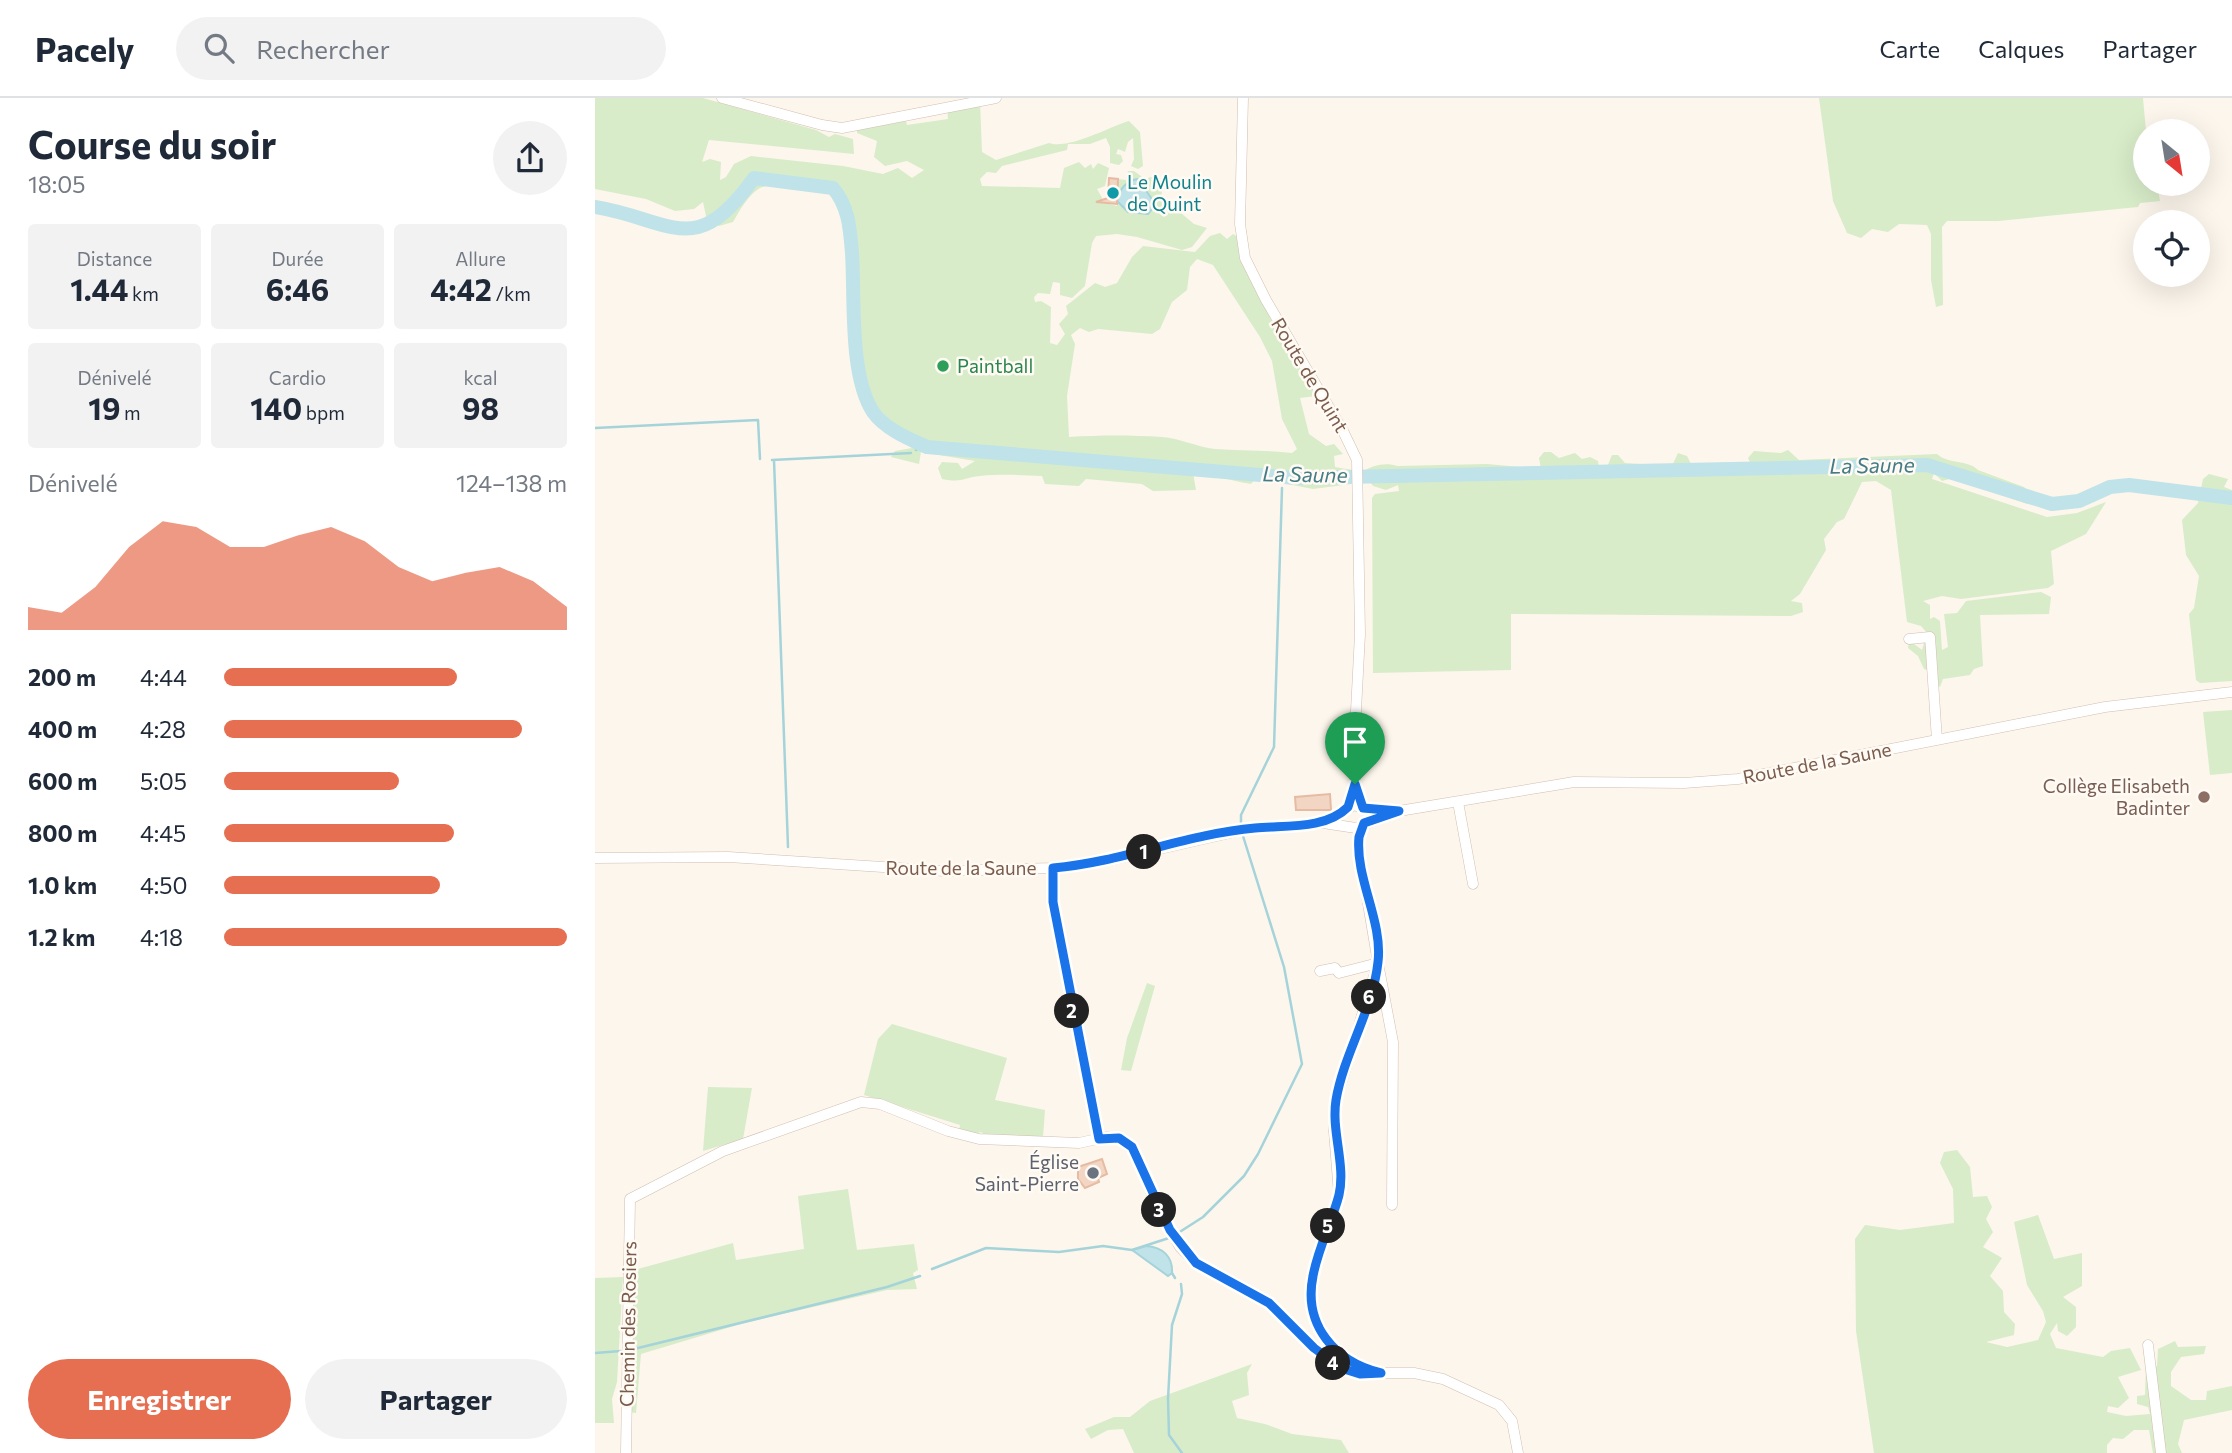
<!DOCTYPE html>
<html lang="fr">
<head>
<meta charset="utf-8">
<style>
  body { margin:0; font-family:Commissioner,sans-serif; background:#f2f2f3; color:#1f2937; height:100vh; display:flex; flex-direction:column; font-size:26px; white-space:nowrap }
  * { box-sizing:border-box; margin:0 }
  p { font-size:23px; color:#747a83 }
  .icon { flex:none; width:38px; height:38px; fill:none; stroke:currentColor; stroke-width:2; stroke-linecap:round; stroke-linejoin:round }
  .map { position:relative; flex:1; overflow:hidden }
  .side { display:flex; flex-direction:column; background:#fff; width:595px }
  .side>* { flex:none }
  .needle { width:46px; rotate:150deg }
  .controls { position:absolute; left:1538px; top:21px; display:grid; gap:14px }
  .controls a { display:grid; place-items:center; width:77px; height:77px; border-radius:50%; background:#fff; box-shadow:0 7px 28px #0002; font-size:35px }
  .pin { position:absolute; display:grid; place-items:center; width:60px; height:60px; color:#fff; margin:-72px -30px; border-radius:50% 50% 50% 0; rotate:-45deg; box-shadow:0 0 7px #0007 }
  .pin .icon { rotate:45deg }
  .km { position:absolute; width:35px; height:35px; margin:-18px; border-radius:50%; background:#222; color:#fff; font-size:19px; line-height:35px; text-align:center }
  .round { display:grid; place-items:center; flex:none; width:74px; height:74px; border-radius:37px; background:#f2f2f3 }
  .overview { display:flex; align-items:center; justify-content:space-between; height:119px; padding:0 28px }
  h1 { font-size:38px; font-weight:700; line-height:52px }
  .metrics { display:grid; grid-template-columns:repeat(3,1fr); gap:10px; height:119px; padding:7px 28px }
  .metrics div { display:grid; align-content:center; border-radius:7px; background:#f2f2f3; text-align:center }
  .metrics b { font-size:30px; font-weight:700 }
  .metrics small { font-size:19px; font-weight:400 }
  .metrics p { font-size:19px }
  .chart { height:196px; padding:14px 28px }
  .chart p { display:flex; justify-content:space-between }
  .chart svg { width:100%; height:126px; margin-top:7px; fill:#e76f51; opacity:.7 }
  .cta { display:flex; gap:14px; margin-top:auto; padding:14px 28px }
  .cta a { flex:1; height:80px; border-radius:42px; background:#e76f51; color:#fff; font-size:28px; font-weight:700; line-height:80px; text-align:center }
  .cta a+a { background:#f2f2f3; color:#1f2937 }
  ul { padding:0 28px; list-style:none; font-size:23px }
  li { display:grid; grid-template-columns:112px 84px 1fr; align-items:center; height:52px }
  li i { height:18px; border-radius:9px; background:#e76f51 }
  header { display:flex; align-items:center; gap:42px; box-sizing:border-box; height:98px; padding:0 35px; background:#fff; border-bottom:2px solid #e0e1e3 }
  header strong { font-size:33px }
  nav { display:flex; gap:38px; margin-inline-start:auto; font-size:24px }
  .search { width:490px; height:63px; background:#f2f2f3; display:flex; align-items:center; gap:18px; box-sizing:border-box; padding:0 24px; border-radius:38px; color:#747a83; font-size:26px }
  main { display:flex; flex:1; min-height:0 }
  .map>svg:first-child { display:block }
</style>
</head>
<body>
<header>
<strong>Pacely</strong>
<div class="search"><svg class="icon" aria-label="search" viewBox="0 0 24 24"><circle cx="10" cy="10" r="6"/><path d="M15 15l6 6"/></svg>Rechercher</div>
<nav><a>Carte</a><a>Calques</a><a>Partager</a></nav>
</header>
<main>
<section class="side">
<div class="overview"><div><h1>Course du soir</h1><p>18:05</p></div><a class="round"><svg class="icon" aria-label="share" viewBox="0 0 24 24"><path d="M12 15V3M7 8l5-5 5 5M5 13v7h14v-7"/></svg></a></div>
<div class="metrics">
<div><p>Distance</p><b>1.44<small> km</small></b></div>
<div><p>Durée</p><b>6:46</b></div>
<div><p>Allure</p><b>4:42<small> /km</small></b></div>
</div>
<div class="metrics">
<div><p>Dénivelé</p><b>19<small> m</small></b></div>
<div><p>Cardio</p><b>140<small> bpm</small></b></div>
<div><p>kcal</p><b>98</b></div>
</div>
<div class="chart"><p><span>Dénivelé</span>124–138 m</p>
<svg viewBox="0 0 160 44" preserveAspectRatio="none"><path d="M0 44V36L10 38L20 29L30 15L40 6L50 8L60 15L70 15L80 11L90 8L100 13L110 22L120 27L130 24L140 22L150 27L160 36V44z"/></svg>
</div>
<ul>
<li><b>200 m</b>4:44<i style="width:68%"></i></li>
<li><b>400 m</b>4:28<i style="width:87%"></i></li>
<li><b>600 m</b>5:05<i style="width:51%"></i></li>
<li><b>800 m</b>4:45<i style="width:67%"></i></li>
<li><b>1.0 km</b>4:50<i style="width:63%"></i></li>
<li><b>1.2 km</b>4:18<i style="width:100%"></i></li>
</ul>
<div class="cta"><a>Enregistrer</a><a>Partager</a></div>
</section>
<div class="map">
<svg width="1637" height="1355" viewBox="0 0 1637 1355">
  <rect width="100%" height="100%" fill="#fdf6ec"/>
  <path fill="#d8ecc9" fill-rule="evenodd" d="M0 0H108L221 32 234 39 240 36 258 41 259 56 114 42 107 64 115 61 126 64 125 82 131 79 139 66 156 58 248 68 288 76 303 70 317 80 329 72 312 63 290 68 279 59 282 43 262 35V32L311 23 312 27 353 21 352 10 385 4 387 54 401 62 454 45C473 52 514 29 534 23L545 34 548 68 543 71 536 68 539 61 538 40 533 44 530 54 523 51 521 56 526 57 528 63 524 67 515 65V49L511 40 495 46H473L472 52 407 68 401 75 392 74 385 81 387 88 465 90 469 70 484 64 490 70 496 66 498 71 503 65 514 70 510 88 502 91 510 105 522 108V103L533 114 553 116 559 112 561 107 550 89 530 87 523 95V81L531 82 533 73H539L550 81 559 78 569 85 566 98 599 126 612 130 597 149 587 152 542 139 522 136 501 138 497 145 490 188 477 200 465 197V185L458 184 455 196 443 195 439 199 440 204 446 203 456 209 455 245 462 247 470 236 464 226 473 216 471 208 500 185 510 189 522 185 537 159 548 148 600 154 615 138 625 135 632 141 638 136 643 139 645 161 688 245C698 252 712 284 721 298L705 300 714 336 731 348 739 346 748 356 739 358 740 369 757 372 756 386 718 391 661 380 656 386C636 383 619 376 598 375L601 392 558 393 547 386 491 381 484 388 450 386 447 378C426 377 405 376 385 378 367 380 368 385 347 381L343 370 347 364 363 365 367 371 380 363 326 354 324 366 296 359 300 353 317 350C291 333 274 319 263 289L249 120 240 98C225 90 181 82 165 90 153 97 145 112 138 124L124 128 111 118 108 104 99 111 80 113 51 101 0 91ZM602 161 618 167 665 239 677 263 687 321 702 351 697 355C671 352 646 353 620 351 602 349 584 340 567 339 535 337 505 337 474 339L472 298 480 246 476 237 485 230 494 234 503 231 557 236 565 231 577 204 592 192 595 169Z
    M1224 0H1548L1551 33 1550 86H1562L1565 103 1545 105 1543 109 1403 123H1352L1347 129 1348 207 1341 209 1336 182V136L1332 127 1304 126 1293 134 1277 131 1266 140 1252 135 1238 103Z
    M1193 352 1204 362 1342 356C1354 367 1372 361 1383 372L1429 389 1438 399 1432 406 1358 380 1347 383 1339 375 1337 381 1452 419 1482 415 1511 404 1491 436 1456 453 1459 486 1453 490 1366 501 1347 498 1328 503 1335 507V521L1339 519 1345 523 1347 552 1353 549 1349 516 1362 515 1371 503 1446 494 1456 499 1454 516 1385 517 1388 568 1379 571 1375 577 1348 581 1345 589 1337 583 1336 573 1329 571 1323 558 1313 550 1314 542 1327 552 1332 535 1326 528 1312 524 1296 392 1281 383 1267 384 1249 421 1242 424 1229 441 1231 452 1205 496 1196 503 1207 505 1208 514 1196 518 916 516V572L778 575 777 400 780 396 804 393 803 387 791 392 778 388 768 374C776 367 792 364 802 368L892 366 946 371 944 360 949 354H956L964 360 980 355 987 361 995 359 1003 363 1004 369H1012L1017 357H1023L1030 365 1077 368 1083 355 1092 358 1096 366H1156L1153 360 1159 353 1186 355Z
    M1614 376 1633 381 1629 389 1637 392V583L1605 585 1601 582 1594 516 1599 510 1604 478 1591 457 1587 422 1603 405 1608 381Z
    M1637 612V675L1615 677 1608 614Z
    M552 885 560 888 536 973 526 972 532 940Z
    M297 926 412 960 400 1002 450 1012 448 1039 388 1038V1035L384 1034 383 1038 364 1033 365 1027 269 997 283 941Z
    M113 989 157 990 148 1041 108 1053Z
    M1362 1052 1375 1069 1378 1099 1392 1098 1397 1109 1391 1121 1398 1134 1388 1149 1407 1160 1395 1178 1408 1193 1409 1214 1420 1226 1419 1237 1391 1244 1412 1249 1443 1242 1451 1224 1448 1213 1432 1187 1419 1124 1443 1117 1459 1161 1487 1155V1188L1468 1199 1481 1209V1229L1472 1238 1463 1233 1462 1225 1455 1236 1461 1250 1508 1259 1516 1253 1535 1250 1546 1272 1523 1279 1534 1300 1523 1310 1513 1308 1512 1314 1531 1318 1555 1316 1553 1309 1542 1306V1298L1550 1297 1551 1269 1562 1268 1563 1251 1580 1243 1583 1249 1611 1248 1609 1256 1586 1259 1576 1274V1288L1596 1302H1611L1612 1293 1637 1288V1312L1589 1322 1583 1346 1587 1355H1558L1554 1332H1539L1528 1341 1518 1340 1512 1347V1355H1279L1261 1233 1260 1141 1270 1127 1305 1132 1359 1125 1358 1091 1345 1065 1349 1054Z
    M253 1091 262 1152 319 1146 323 1172 318 1175 322 1191 292 1192 149 1225 46 1256 41 1315 34 1314 39 1172 138 1145 141 1162 209 1151 203 1098Z
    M28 1179 22 1284 17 1301 19 1325H0V1180Z
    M657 1266 652 1275 654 1297 637 1303 642 1320 670 1326 697 1336 746 1342 754 1355H539L528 1331 513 1332 496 1341 490 1331 519 1319H535L555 1303Z"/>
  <path fill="#bfe3e8" stroke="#a5d3da" stroke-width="2" d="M543 81 561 107 553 116 533 114 522 103C524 91 532 82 543 81Z
    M551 1148C568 1149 578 1159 577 1175L573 1178 537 1152Z"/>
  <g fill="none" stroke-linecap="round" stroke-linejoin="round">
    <path stroke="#a5d3da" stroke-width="2.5" d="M0 330 163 322 165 361
      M321 352 328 347
      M177 362 316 355
      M179 362 193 749
      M687 382V379
      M646 724V717L679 649 687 390
      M580 1137 608 1119 649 1078 663 1056 707 966 689 869 648 738
      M337 1171 391 1150 464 1154 508 1148 537 1152 577 1139
      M577 1175 580 1180
      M586 1186 587 1196 577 1227 573 1301 574 1337 587 1355
      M39 1251 292 1189 325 1178
      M0 1255 26 1253"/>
    <path stroke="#bfe3e8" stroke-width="14" d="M0 109C78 122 100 163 159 80L238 90C254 109 255 131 257 155 260 200 254 277 278 314 290 331 314 341 332 349L701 380 1332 367 1457 406 1484 403 1515 389 1534 387 1637 400"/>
  </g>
  <path fill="#f3d5c3" stroke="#e6bba3" stroke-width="2" d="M514 80 523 81 522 106 501 104 513 100Z
    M735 696 736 712H701L700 699Z
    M507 1061 512 1076 503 1080 504 1084 490 1090 483 1081V1069Z"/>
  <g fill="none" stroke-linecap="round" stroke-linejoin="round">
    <g stroke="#d1beb0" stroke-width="11">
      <path id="minor" d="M127 0 227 27 247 30 401 0
        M648 0 645 126 650 160 671 202 748 333 762 362 765 536 759 651 760 686 765 708
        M1314 541 1335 539 1342 642
        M863 704 878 786
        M730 724 759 707 774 712 793 713
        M767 727 763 746 783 865 741 1002 739 1033 744 1096 718 1175 717 1211 733 1245 757 1265 786 1275H819L848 1281 904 1307 917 1323 923 1355
        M0 760 133 759 350 773 458 770 516 762 657 730 728 725 761 730 804 713 979 684 1089 685 1143 681 1510 609 1637 594
        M458 770V804L504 1041
        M725 873 740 870 744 875 783 865 798 944 797 1107
        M1553 1247 1566 1355
        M31 1355 35 1101 128 1053 266 1004 285 1006 353 1033 384 1041 484 1045 511 1039 524 1040 541 1055 561 1107 585 1149 601 1165 674 1205 719 1250 746 1270 765 1276 786 1275"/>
    </g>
    <use href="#minor" stroke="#fff" stroke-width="10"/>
  </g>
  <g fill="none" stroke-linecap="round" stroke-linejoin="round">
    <g stroke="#fff" stroke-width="14">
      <path id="route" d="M760 686 768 710 804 713 769 725 764 739C760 780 788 823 783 864 778 912 749 955 741 1002 736 1033 751 1067 744 1097 737 1124 723 1150 718 1178 708 1227 740 1264 786 1275L765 1276 746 1270 719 1250 674 1205 601 1165 575 1132 537 1049 524 1040 504 1041 458 804V770C527 764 592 736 660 730 690 727 730 732 753 709Z"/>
    </g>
    <use href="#route" stroke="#1a73e8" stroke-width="9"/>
  </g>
  <circle fill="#0f9aa8" stroke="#fffaf3" stroke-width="2.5" cx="518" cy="95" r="7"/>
  <circle fill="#2e9e5b" stroke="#fffaf3" stroke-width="2.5" cx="348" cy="268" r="7"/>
  <circle fill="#8d6e63" stroke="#fffaf3" stroke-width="2.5" cx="1609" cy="699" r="7"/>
  <circle fill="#6b7280" stroke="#fffaf3" stroke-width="2.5" cx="498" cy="1075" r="7"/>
  <g text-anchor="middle" stroke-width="5" stroke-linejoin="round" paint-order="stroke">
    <g font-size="19" fill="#0d838f" stroke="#fffaf3" text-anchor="start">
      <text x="532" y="91">Le Moulin<tspan x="532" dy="22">de Quint</tspan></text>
    </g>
    <g font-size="19" fill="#27864d" stroke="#fffaf3" text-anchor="start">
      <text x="362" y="275">Paintball</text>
    </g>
    <g font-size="19" fill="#7a5c4d" stroke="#fffaf3">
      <text transform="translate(715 277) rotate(59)" y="7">Route de Quint</text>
      <text transform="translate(1222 665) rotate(-11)" y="7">Route de la Saune</text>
      <text x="366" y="777">Route de la Saune</text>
      <text transform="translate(33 1226) rotate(-89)" y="7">Chemin des Rosiers</text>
    </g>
    <g font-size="19" fill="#785e54" stroke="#fffaf3" text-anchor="end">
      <text x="1595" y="695">Collège Elisabeth<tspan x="1595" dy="22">Badinter</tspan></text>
    </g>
    <g font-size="19" fill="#5b616d" stroke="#fffaf3" text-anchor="end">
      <text x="484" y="1071">Église<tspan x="484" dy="22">Saint-Pierre</tspan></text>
    </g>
    <g font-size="21" font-style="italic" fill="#437c86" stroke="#fffaf3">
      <text transform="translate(1277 368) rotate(-1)" y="7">La Saune</text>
      <text transform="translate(710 377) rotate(1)" y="7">La Saune</text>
    </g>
  </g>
</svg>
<div class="controls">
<a><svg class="needle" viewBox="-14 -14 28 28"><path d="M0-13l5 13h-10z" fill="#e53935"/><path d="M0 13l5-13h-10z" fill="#747a83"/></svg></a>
<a><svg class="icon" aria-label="locate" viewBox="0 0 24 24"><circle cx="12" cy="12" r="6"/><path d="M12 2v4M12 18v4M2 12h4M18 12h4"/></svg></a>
</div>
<div class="pin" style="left:760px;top:686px;background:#1e9e55"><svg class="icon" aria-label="arrive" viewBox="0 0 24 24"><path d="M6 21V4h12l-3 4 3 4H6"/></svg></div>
<b class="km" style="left:549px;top:754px">1</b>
<b class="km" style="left:477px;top:913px">2</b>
<b class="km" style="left:564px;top:1112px">3</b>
<b class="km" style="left:738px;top:1265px">4</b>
<b class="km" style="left:733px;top:1128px">5</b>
<b class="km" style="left:774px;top:899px">6</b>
</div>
</main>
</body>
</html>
